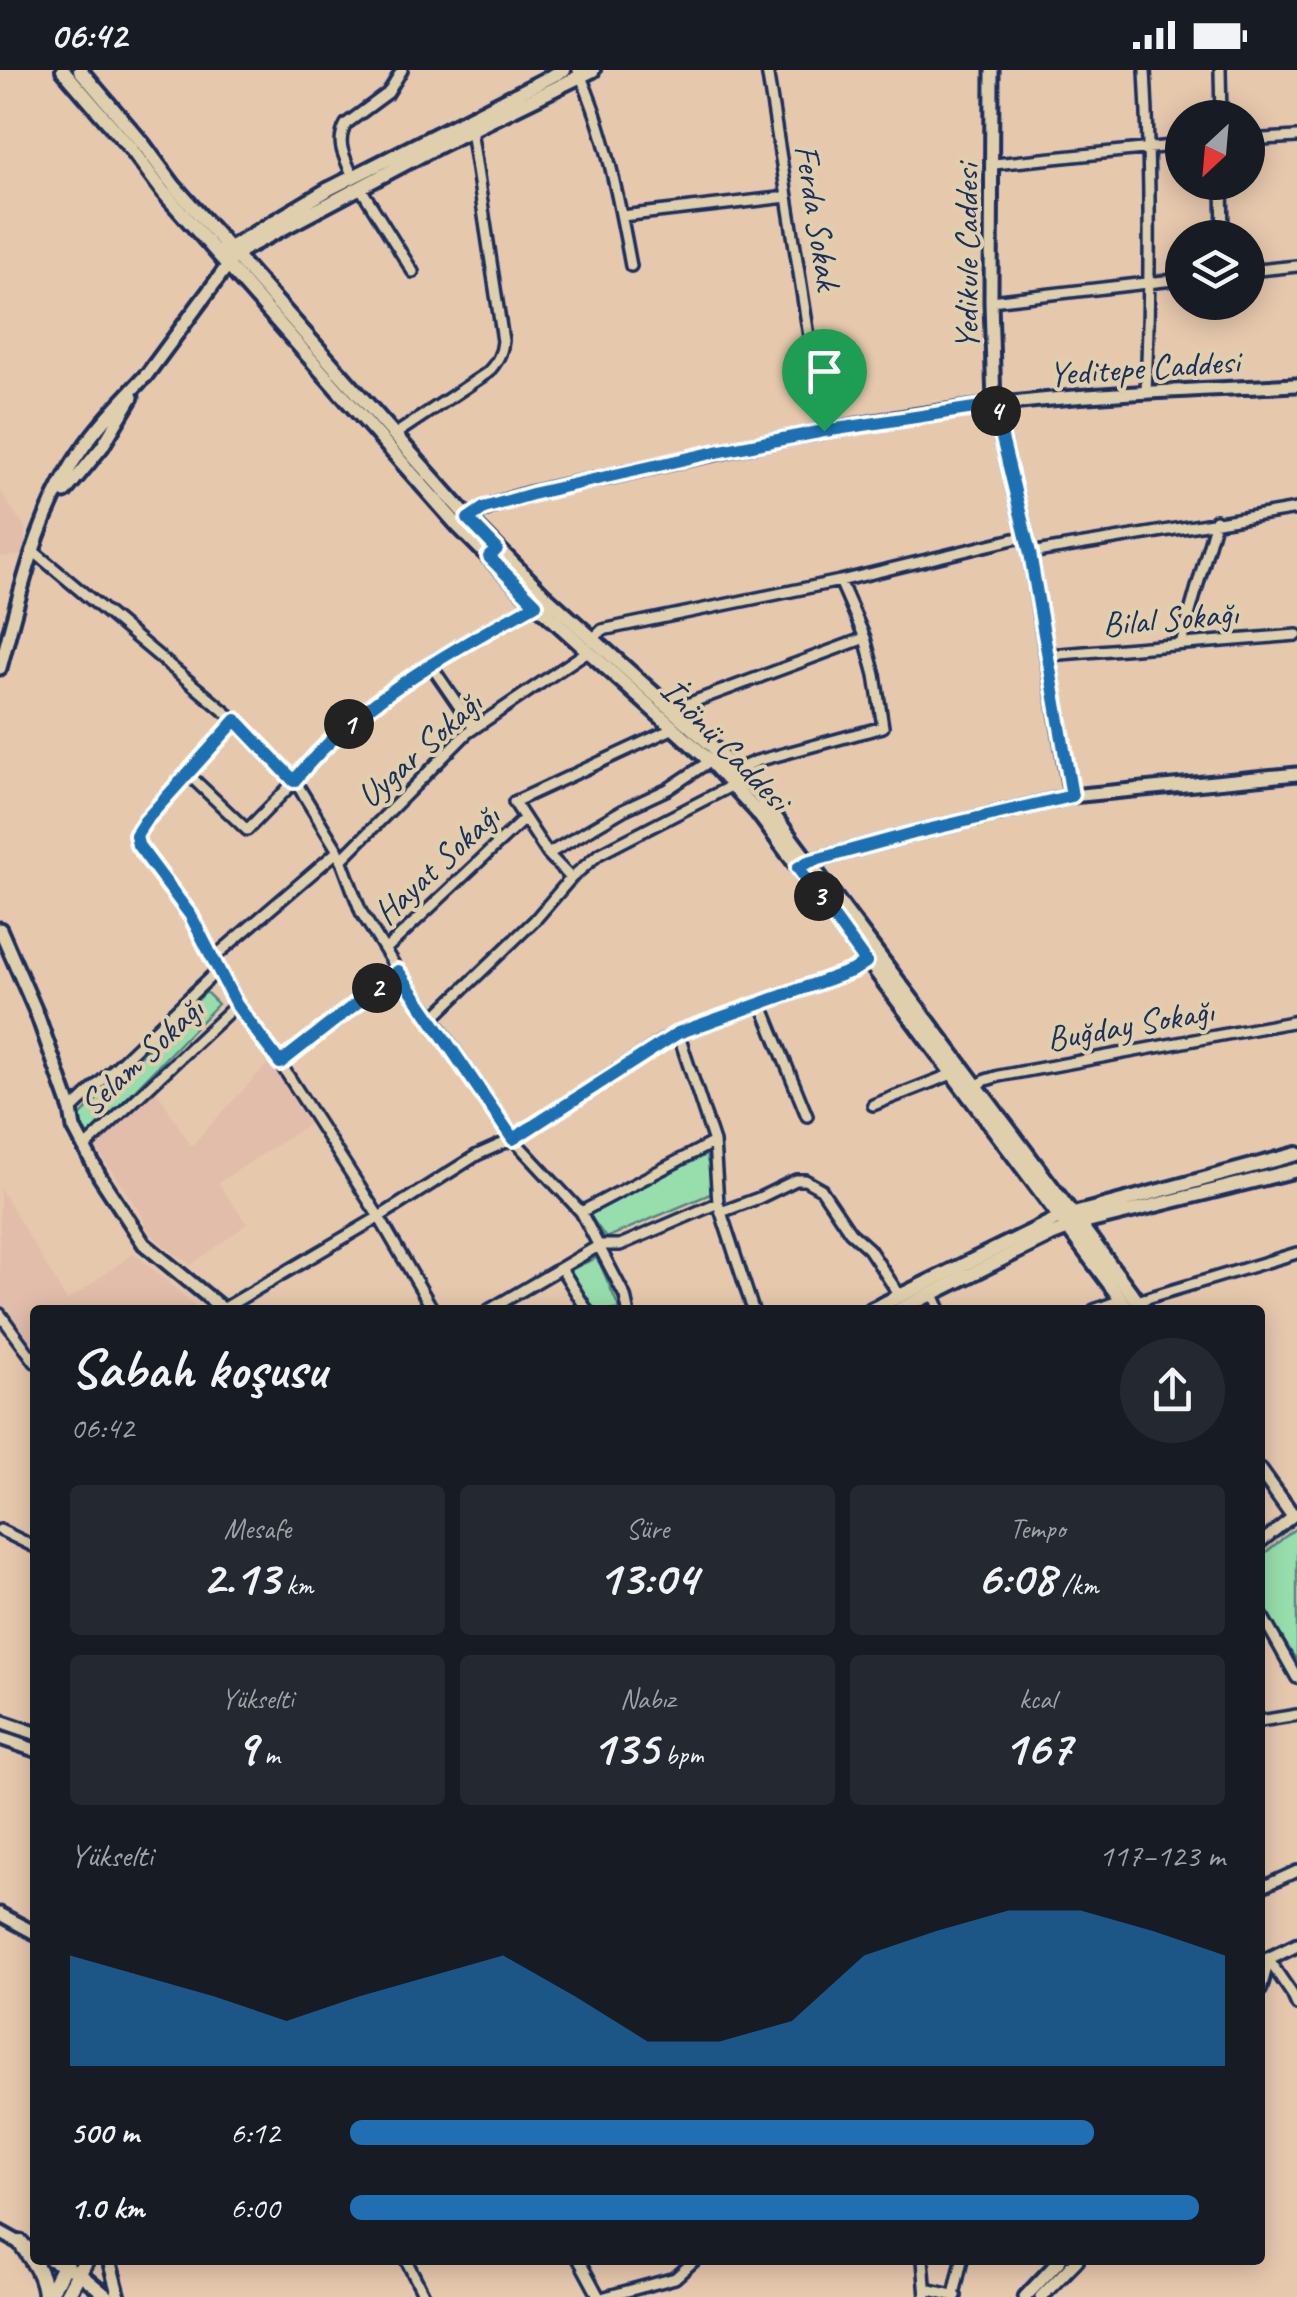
<!DOCTYPE html>
<html lang="tr">
<head>
<meta charset="utf-8">
<style>
  body { margin:0; font-family:Caveat,sans-serif; background:#242831; color:#f1f3f6; height:100vh; display:flex; flex-direction:column; font-size:38px; white-space:nowrap }
  * { box-sizing:border-box; margin:0 }
  p { font-size:32px; color:#9ea1a6 }
  .icon { flex:none; width:55px; height:55px; fill:none; stroke:currentColor; stroke-width:2; stroke-linecap:round; stroke-linejoin:round }
  .map { position:relative; flex:1; overflow:hidden }
  .panel { position:absolute; left:30px; top:1235px; width:1235px; height:960px; display:flex; flex-direction:column; background:#171b24; border-radius:10px; box-shadow:0 5px 25px #0003 }
  .panel>* { flex:none }
  .needle { width:65px; rotate:206deg }
  .fabs { position:absolute; left:1165px; top:30px; display:grid; gap:20px }
  .fabs a { display:grid; place-items:center; width:100px; height:100px; border-radius:50%; background:#171b24; box-shadow:0 5px 25px #0003; font-size:50px }
  .pin { position:absolute; display:grid; place-items:center; width:85px; height:85px; color:#fff; margin:-102px -42px; border-radius:50% 50% 50% 0; rotate:-45deg; box-shadow:0 0 10px #0007 }
  .pin .icon { rotate:45deg }
  .km { position:absolute; width:50px; height:50px; margin:-25px; border-radius:50%; background:#222; color:#fff; font-size:28px; line-height:50px; text-align:center }
  .round { display:grid; place-items:center; flex:none; width:105px; height:105px; border-radius:52px; background:#242831 }
  .summary { display:flex; align-items:center; justify-content:space-between; height:170px; padding:0 40px }
  h1 { font-size:55px; font-weight:700; line-height:75px }
  .figures { display:grid; grid-template-columns:repeat(3,1fr); gap:15px; height:170px; padding:10px 40px }
  .figures div { display:grid; align-content:center; border-radius:10px; background:#242831; text-align:center }
  .figures b { font-size:50px; font-weight:700 }
  .figures small { font-size:28px; font-weight:400 }
  .figures p { font-size:28px }
  .chart { height:280px; padding:20px 40px }
  .chart p { display:flex; justify-content:space-between }
  .chart svg { width:100%; height:180px; margin-top:10px; fill:#1f6fb2; opacity:.7 }
  ul { padding:0 40px; list-style:none; font-size:32px }
  li { display:grid; grid-template-columns:160px 120px 1fr; align-items:center; height:75px }
  li i { height:25px; border-radius:12px; background:#1f6fb2 }
  .status { display:flex; justify-content:space-between; align-items:center; height:70px; padding:0 50px; background:#171b24; direction:ltr }
  .status svg { height:28px; fill:currentColor }
  .map>svg:first-child { display:block }
</style>
</head>
<body>
<div class="status"><b>06:42</b><svg viewBox="0 0 49 12"><path d="M0 12V9h3v3zM5 12V6h3v6zM10 12V3h3v9zM15 12V0h3v12zM26 1h20v11H26zM47 4h2v5h-2z"/></svg></div>
<div class="map">
<svg width="1297" height="2227" viewBox="0 0 1297 2227">
  <rect width="100%" height="100%" fill="#e6c8ad"/>
  <filter id="ink" filterUnits="userSpaceOnUse"><feTurbulence type="fractalNoise" baseFrequency=".01" numOctaves="2"/><feDisplacementMap in="SourceGraphic" scale="20" xChannelSelector="R" yChannelSelector="G"/><feConvolveMatrix kernelMatrix="1 2 1 2 8 2 1 2 1" color-interpolation-filters="sRGB"/></filter>
  <g filter="url(#ink)">
    <path fill="#e2bdaa" d="M0 421 25 458V485L0 487Z
      M275 986 316 1049 218 1113 247 1154 191 1195 158 1171 146 1157 142 1145 91 1071 152 1013 191 1076Z
      M0 1118 67 1231 134 1183 200 1240H35V1281L25 1265 19 1269 0 1245Z"/>
    <path fill="#97deac" stroke="#598685" stroke-width="2.5" d="M206 922 218 934 88 1068 77 1049Z
      M706 1085 715 1122 606 1168 588 1143Z
      M596 1188 600 1194 620 1240H593L569 1200Z
      M1297 1457V1591L1260 1533V1487Z"/>
    <g fill="none" stroke-linecap="round" stroke-linejoin="round">
      <g stroke="#1b2f5e" stroke-width="16">
        <path id="minor" d="M578 0C606 61 619 131 631 196
          M767 0 824 361
          M1145 0C1151 107 1150 215 1146 323
          M1220 0 1221 48
          M1248 70 1297 67
          M994 94 1182 75
          M353 107C345 87 335 74 346 54L388 23 402 0
          M1222 112 1223 168
          M360 117 413 202
          M622 146 787 127
          M1248 201 1297 196
          M991 231 1182 209
          M394 365 487 303C497 293 502 284 503 271L471 60
          M32 480 236 651 295 711 338 781 361 842 398 901 433 948 513 1069 581 1142 625 1226 628 1240
          M1030 483 1297 439
          M593 569 602 560 840 511 1026 466
          M1181 574 1216 450
          M1048 585 1297 565
          M430 594 474 658
          M671 640 865 568
          M236 651 145 751 136 765 138 775 191 846 237 934 280 993 379 1147 433 1240
          M735 700 757 691 883 657 875 605 865 568 840 511
          M188 704 247 760 295 711 311 690 364 640 437 589 539 531
          M548 784 623 740 668 719 710 691
          M341 790 467 663 588 581
          M571 808 599 784 733 715
          M385 880 524 749
          M212 889 338 781
          M761 933 807 1046
          M433 948 535 850 571 808 548 784 514 732 672 659
          M678 963 714 1072 718 1133 753 1240
          M280 993 398 901
          M976 1016 986 1010 999 1006 1297 951
          M873 1035 952 1004
          M71 1040 218 900
          M84 1078 237 934
          M581 1142 714 1072
          M721 1142 759 1128 796 1110H805L821 1119 850 1162 869 1179 900 1226
          M600 1175H620L718 1133
          M561 1198 587 1240
          M933 1224 940 1240
          M1137 1231 1297 1183
          M223 1239 379 1147 477 1085 513 1069 665 969 854 901 867 892
          M489 1240 600 1175
          M1094 1240 1121 1230
          M0 1244 35 1292
          M0 1460 35 1477
          M1260 1473 1297 1443
          M1260 1542 1297 1608
          M1260 1651 1297 1645
          M1260 1818 1297 1801
          M1268 1889 1292 1924 1297 1935
          M406 2190 425 2227
          M579 2190 599 2227
          M923 2190 926 2227
          M926 2219 956 2226
          M954 2225 962 2190
          M605 2227 675 2208 695 2190"/>
      </g>
      <g stroke="#1b2f5e" stroke-width="19">
        <path id="tertiary" d="M992 0 991 231 994 335 1030 483 1071 726
          M145 307 228 195
          M65 422 102 377 132 327
          M469 449C496 426 576 414 613 406 739 377 865 350 994 335 1094 323 1196 320 1297 315
          M0 598C21 521 37 441 85 375 103 349 125 328 146 305
          M808 792 914 763 1071 726 1297 704
          M0 859 37 944 71 1040 74 1058 100 1107 144 1174 224 1240
          M0 1651 35 1663
          M0 1668 35 1680
          M0 1844 35 1863
          M1260 1898 1268 1889 1297 1875
          M1260 1919 1267 1893
          M0 2162 27 2177
          M51 2190 79 2203 108 2227
          M109 2190 119 2227
          M1025 2227 1060 2190
          M1041 2227 1077 2190"/>
      </g>
      <g stroke="#1b2f5e" stroke-width="20">
        <path id="secondary" d="M63 0 132 80 164 123 459 457 536 534 710 691 757 742 1129 1240
          M80 0 143 74 174 116 469 449 544 525 711 675 760 727 1144 1240
          M223 182 329 119 564 0
          M233 189 242 180 442 74 593 0
          M871 1240 1059 1148 1297 1084
          M899 1240 1051 1165 1079 1154 1297 1100
          M1260 1400 1291 1443"/>
      </g>
      <g stroke="#1b2f5e" stroke-width="21">
        <path id="primary" d="M21 2173C32 2189 45 2207 45 2227
          M48 2227 67 2190
          M66 2227 86 2190"/>
      </g>
      <use href="#minor" stroke="#e0cfac" stroke-width="9"/>
      <use href="#tertiary" stroke="#e0cfac" stroke-width="11"/>
      <use href="#secondary" stroke="#e0cfac" stroke-width="12"/>
      <use href="#primary" stroke="#e0cfac" stroke-width="14"/>
    </g>
  </g>
  <g fill="none" stroke-linecap="round" stroke-linejoin="round" filter="url(#ink)">
    <g stroke="#fff" stroke-width="20">
      <path id="route" d="M994 335 1030 483 1072 726 914 763 808 792 798 798 866 892 854 900 678 963 513 1069 398 901 280 993 236 934 191 846 138 775 136 765 145 751 236 650 294 711C358 631 448 583 536 534L489 487 497 479 468 449 484 438 536 423 716 382 824 361Z"/>
    </g>
    <use href="#route" stroke="#1f6fb2" stroke-width="12"/>
  </g>
  <g text-anchor="middle" stroke-width="8" stroke-linejoin="round" paint-order="stroke">
    <g font-size="35" fill="#1b2f5e" stroke="#e0cfac">
      <text transform="translate(818 147) rotate(81)" y="12">Ferda Sokak</text>
      <text transform="translate(966 187) rotate(-90)" y="12">Yedikule Caddesi</text>
      <text transform="translate(1144 297) rotate(-4)" y="12">Yeditepe Caddesi</text>
      <text transform="translate(1170 548) rotate(-5)" y="12">Bilal Sokağı</text>
      <text transform="translate(726 674) rotate(46)" y="12">İnönü Caddesi</text>
      <text transform="translate(419 679) rotate(-42)" y="12">Uygar Sokağı</text>
      <text transform="translate(436 794) rotate(-43)" y="12">Hayat Sokağı</text>
      <text transform="translate(1130 954) rotate(-10)" y="12">Buğday Sokağı</text>
      <text transform="translate(141 986) rotate(-43)" y="12">Selam Sokağı</text>
    </g>
  </g>
</svg>
<div class="fabs">
<a><svg class="needle" viewBox="-14 -14 28 28"><path d="M0-13l5 13h-10z" fill="#e53935"/><path d="M0 13l5-13h-10z" fill="#9ea1a6"/></svg></a>
<a><svg class="icon" aria-label="layers" viewBox="0 0 24 24"><path d="M12 4l9 5-9 5-9-5zM3 14l9 5 9-5"/></svg></a>
</div>
<div class="pin" style="left:824px;top:361px;background:#1e9e55"><svg class="icon" aria-label="arrive" viewBox="0 0 24 24"><path d="M6 21V4h12l-3 4 3 4H6"/></svg></div>
<b class="km" style="left:349px;top:654px">1</b>
<b class="km" style="left:377px;top:918px">2</b>
<b class="km" style="left:819px;top:826px">3</b>
<b class="km" style="left:996px;top:341px">4</b>
<section class="panel">
<div class="summary"><div><h1>Sabah koşusu</h1><p>06:42</p></div><a class="round"><svg class="icon" aria-label="share" viewBox="0 0 24 24"><path d="M12 15V3M7 8l5-5 5 5M5 13v7h14v-7"/></svg></a></div>
<div class="figures">
<div><p>Mesafe</p><b>2.13<small> km</small></b></div>
<div><p>Süre</p><b>13:04</b></div>
<div><p>Tempo</p><b>6:08<small> /km</small></b></div>
</div>
<div class="figures">
<div><p>Yükselti</p><b>9<small> m</small></b></div>
<div><p>Nabız</p><b>135<small> bpm</small></b></div>
<div><p>kcal</p><b>167</b></div>
</div>
<div class="chart"><p><span>Yükselti</span>117–123 m</p>
<svg viewBox="0 0 160 44" preserveAspectRatio="none"><path d="M0 44V17L10 22L20 27L30 33L40 27L50 22L60 17L70 27L80 38L90 38L100 33L110 17L120 11L130 6L140 6L150 11L160 17V44z"/></svg>
</div>
<ul>
<li><b>500 m</b>6:12<i style="width:85%"></i></li>
<li><b>1.0 km</b>6:00<i style="width:97%"></i></li>
</ul>
</section>
</div>
</body>
</html>
